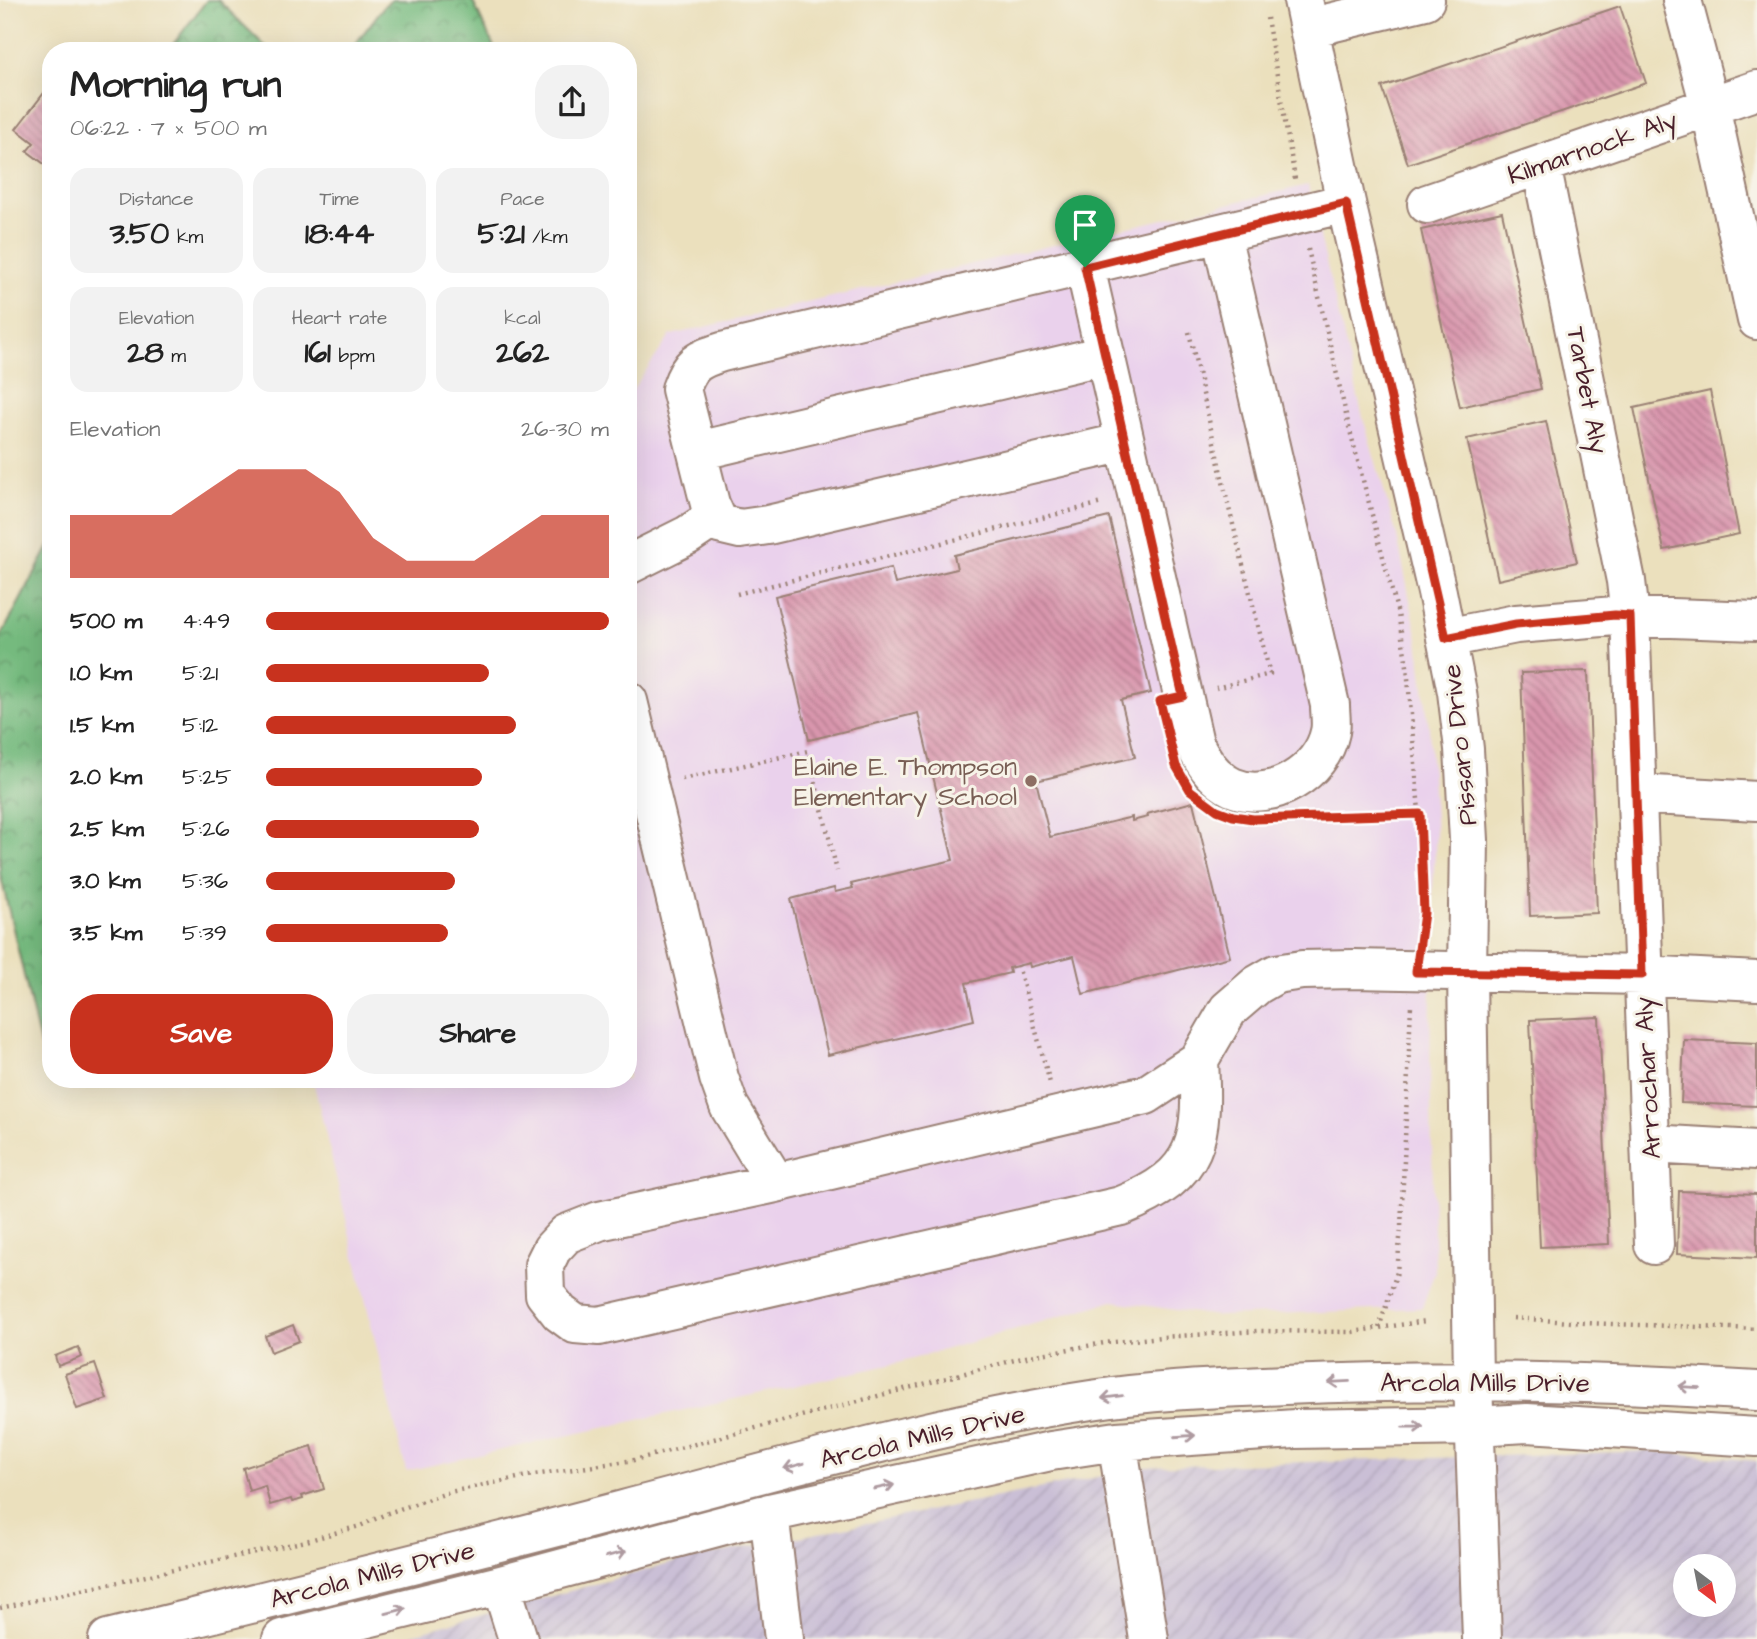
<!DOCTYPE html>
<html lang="en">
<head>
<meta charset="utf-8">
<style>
  body { margin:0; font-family:"Architects Daughter",sans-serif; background:#f2f2f2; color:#222; height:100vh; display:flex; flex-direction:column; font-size:26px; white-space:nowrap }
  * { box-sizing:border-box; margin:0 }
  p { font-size:23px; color:#767676 }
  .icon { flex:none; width:38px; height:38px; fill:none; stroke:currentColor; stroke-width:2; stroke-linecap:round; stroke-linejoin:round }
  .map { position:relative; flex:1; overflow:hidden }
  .details { position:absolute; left:42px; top:42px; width:595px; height:1046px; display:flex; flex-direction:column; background:#fff; border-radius:28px; box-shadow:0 7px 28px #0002 }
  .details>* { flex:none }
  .needle { width:46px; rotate:148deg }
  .controls { position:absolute; left:1673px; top:1554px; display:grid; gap:14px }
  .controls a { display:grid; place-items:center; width:63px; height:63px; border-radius:50%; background:#fff; box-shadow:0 7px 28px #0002; font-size:35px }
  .pin { position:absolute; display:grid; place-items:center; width:60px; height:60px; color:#fff; margin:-72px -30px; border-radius:50% 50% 50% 0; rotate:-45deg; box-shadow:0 0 7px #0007 }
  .pin .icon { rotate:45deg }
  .round { display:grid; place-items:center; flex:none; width:74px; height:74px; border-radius:28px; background:#f2f2f2 }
  .summary { display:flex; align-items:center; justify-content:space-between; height:119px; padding:0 28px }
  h1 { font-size:38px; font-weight:700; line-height:52px }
  .metrics { display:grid; grid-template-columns:repeat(3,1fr); gap:10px; height:119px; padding:7px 28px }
  .metrics div { display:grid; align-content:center; border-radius:18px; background:#f2f2f2; text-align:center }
  .metrics b { font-size:30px; font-weight:700 }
  .metrics small { font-size:19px; font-weight:400 }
  .metrics p { font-size:19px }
  .chart { height:196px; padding:14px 28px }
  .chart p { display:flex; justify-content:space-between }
  .chart svg { width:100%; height:126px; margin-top:7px; fill:#c8321e; opacity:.7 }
  .action { display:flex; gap:14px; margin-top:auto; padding:14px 28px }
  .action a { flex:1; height:80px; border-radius:28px; background:#c8321e; color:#fff; font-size:28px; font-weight:700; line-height:80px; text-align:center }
  .action a+a { background:#f2f2f2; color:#222 }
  ul { padding:0 28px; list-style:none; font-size:23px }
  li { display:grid; grid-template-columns:112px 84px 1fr; align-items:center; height:52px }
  li i { height:18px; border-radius:9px; background:#c8321e }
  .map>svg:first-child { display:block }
</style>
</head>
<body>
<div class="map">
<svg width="1757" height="1639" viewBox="0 0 1757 1639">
  <defs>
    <pattern id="industrial-furrows" width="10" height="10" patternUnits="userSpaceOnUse" patternTransform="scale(1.75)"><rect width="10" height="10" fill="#cabfd6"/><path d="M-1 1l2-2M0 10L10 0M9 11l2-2" fill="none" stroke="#afa4b8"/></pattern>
    <pattern id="forest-crowns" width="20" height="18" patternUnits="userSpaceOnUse" patternTransform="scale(1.75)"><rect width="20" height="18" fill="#74ba7e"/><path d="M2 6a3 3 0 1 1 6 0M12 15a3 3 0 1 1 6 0" fill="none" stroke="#619767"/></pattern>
    <pattern id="building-back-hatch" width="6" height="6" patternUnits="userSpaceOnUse" patternTransform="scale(1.75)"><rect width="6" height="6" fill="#d996ad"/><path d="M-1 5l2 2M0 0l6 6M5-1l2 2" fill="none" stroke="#b27a8d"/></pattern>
  </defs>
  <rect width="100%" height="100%" fill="#f7f3e8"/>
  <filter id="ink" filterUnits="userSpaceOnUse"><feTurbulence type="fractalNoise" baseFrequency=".0143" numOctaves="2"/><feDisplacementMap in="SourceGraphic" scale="14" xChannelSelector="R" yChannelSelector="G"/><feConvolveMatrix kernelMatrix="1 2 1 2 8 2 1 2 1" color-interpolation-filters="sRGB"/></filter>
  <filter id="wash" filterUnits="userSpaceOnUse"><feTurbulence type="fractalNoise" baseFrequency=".00686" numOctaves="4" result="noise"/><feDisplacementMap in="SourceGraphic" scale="28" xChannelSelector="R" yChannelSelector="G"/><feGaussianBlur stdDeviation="1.57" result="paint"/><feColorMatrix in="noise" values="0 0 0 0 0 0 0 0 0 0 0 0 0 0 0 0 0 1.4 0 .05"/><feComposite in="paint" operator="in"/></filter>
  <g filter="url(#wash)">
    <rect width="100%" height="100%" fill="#ebe0bd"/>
    <path fill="#ead1ec" d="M1308 185 1362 414 1397 536 1418 640 1429 728 1436 834 1432 904 1430 1070 1435 1271 1422 1308 1218 1316 1113 1301 898 1363 406 1471 313 1080H628V396L671 335Z"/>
    <path fill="url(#industrial-furrows)" fill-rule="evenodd" d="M1653 1451 1757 1461V1639H395L679 1561 1147 1467ZM1685 1566H1724V1605H1685Z"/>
    <path fill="url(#forest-crowns)" stroke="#5f6c54" stroke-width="2" d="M207 0H218L270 51H168Z
      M392 0H472L496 51H350L385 5Z
      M51 543V1023L40 1044 0 873V638Z"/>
    <g id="blocks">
      <path fill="url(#building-back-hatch)" d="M1620 6 1646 83 1408 164 1382 87Z
        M51 84V169L27 151 34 143 16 129Z
        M1502 212 1541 389 1460 407 1421 230Z
        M1710 391 1739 534 1664 550 1634 408Z
        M1546 421 1577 562 1498 580 1467 439Z
        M1109 517 1151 693 1121 700 1135 757 1036 781 1050 837 1132 817V821L1148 817 1147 814 1193 802 1230 957 1083 994 1074 956 1030 967 1029 963 1009 968 1010 973 966 983 974 1020 828 1055 791 899 834 888 835 892 853 888 851 884 953 860 918 713 809 740 775 596 891 568 895 584 957 569 954 555Z
        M1588 671 1597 913 1530 916 1521 673Z
        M1599 1017 1609 1244 1540 1247 1530 1020Z
        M1684 1040 1757 1043V1106L1681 1103Z
        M1679 1191 1757 1194V1258L1677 1254Z
        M293 1325 299 1341 271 1352 265 1336Z
        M78 1347 82 1357 58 1366 55 1356Z
        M95 1364 107 1399 77 1409 65 1374Z
        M312 1446 324 1489 302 1496 303 1499 292 1502 291 1499 270 1505 265 1486 249 1491 243 1468Z"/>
    </g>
  </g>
  <g filter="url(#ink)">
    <use href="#blocks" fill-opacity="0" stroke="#9a8074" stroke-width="2"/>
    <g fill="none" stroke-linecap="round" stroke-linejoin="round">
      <g stroke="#9a8074" stroke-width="42">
        <path id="minor" d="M1303 0 1346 203 1437 592 1457 692 1464 749 1469 840 1467 972 1473 1380 1482 1639
          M1682 0 1710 106 1757 320
          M1309 28 1425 0
          M1541 165 1626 581 1630 616 1654 1245
          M1427 204 1757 90
          M1085 267 1194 743C1202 760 1213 778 1232 787 1271 804 1322 772 1330 732 1332 724 1330 714 1330 705L1221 234
          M1125 442 768 525 740 529 719 524 710 504 681 389C690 363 697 360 722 352L1346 203
          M698 451 1105 355
          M628 565 688 535 715 517
          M1446 638 1516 624 1615 616 1757 621
          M628 701 719 1078 729 1106 776 1183
          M1637 794 1757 801
          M1199 1060C1203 1137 1201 1175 1121 1206L599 1326 575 1324 560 1313 545 1294 544 1265 552 1249 566 1234 599 1221 776 1183 1146 1095 1199 1060 1228 1010 1257 985 1276 974 1302 970 1354 969 1642 975 1757 981
          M1650 1144 1757 1150
          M1117 1441 1149 1639
          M769 1513 784 1639
          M501 1585 518 1639
          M108 1639C280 1597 452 1555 623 1510 778 1470 933 1424 1091 1400 1155 1390 1220 1388 1285 1385 1442 1378 1599 1381 1757 1391
          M282 1639 501 1585 769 1513 1051 1451 1117 1441 1295 1429 1475 1426 1527 1423 1757 1437"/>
      </g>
      <path stroke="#9a8074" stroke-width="4.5" stroke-dasharray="2 5" stroke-linecap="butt" d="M1267 18 1295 179
        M1308 249 1348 423 1398 614 1407 666 1422 848 1424 913 1421 935
        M1189 332 1228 504 1270 674 1216 688
        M737 594 1102 503
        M682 779 808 751 837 871
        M1298 819 1420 814
        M1018 965 1050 1083
        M1513 1318 1585 1323 1757 1329
        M1379 1328 1397 1272 1401 1227 1411 1006
        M0 1608 306 1541 360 1526 388 1513 450 1492 527 1476 634 1460 1030 1356 1104 1343 1162 1337 1258 1331 1352 1332 1426 1321"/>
      <use href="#minor" stroke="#fff" stroke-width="38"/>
    </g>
    <defs><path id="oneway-shaft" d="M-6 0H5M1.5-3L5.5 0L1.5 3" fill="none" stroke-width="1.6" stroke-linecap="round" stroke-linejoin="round" transform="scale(1.75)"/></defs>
    <g stroke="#ae9aa0">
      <use href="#oneway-shaft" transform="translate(1339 1382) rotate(177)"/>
      <use href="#oneway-shaft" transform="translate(1689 1387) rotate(-177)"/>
      <use href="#oneway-shaft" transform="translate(1112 1397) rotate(173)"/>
      <use href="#oneway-shaft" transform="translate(1413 1427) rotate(-1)"/>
      <use href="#oneway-shaft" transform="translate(1185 1436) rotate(-4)"/>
      <use href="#oneway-shaft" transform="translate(794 1466) rotate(165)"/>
      <use href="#oneway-shaft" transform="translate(884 1487) rotate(-12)"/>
      <use href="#oneway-shaft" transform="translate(616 1554) rotate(-15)"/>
      <use href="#oneway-shaft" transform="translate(396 1611) rotate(-14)"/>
    </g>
  </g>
  <g fill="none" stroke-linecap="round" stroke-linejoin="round" filter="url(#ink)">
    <g stroke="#fff" stroke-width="14">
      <path id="route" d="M1346 203 1446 638 1516 624 1615 615 1630 616 1642 975 1416 972 1424 913 1420 814 1253 819 1233 816 1217 810 1190 790 1176 766 1160 701 1183 696 1085 267Z"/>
    </g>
    <use href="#route" stroke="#c8321e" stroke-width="9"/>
  </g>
  <circle fill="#8d6e63" stroke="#f7f3e8" stroke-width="2.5" cx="1031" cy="781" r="7"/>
  <g text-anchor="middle" stroke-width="6" stroke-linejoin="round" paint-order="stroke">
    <g font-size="26" fill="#4a1f2b" stroke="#f7f3e8">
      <text transform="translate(1592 147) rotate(-19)" y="9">Kilmarnock Aly</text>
      <text transform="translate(1588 390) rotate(79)" y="9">Tarbet Aly</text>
      <text transform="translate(1459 745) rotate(-96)" y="9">Pissaro Drive</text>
      <text transform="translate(1647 1078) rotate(-93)" y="9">Arrochar Aly</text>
      <text x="1485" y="1391">Arcola Mills Drive</text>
      <text transform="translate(922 1436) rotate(-13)" y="9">Arcola Mills Drive</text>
      <text transform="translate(372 1574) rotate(-14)" y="9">Arcola Mills Drive</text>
    </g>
    <g font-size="26" fill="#785e54" stroke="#f7f3e8" text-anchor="end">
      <text x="1017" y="775">Elaine E. Thompson<tspan x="1017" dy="30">Elementary School</tspan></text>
    </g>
  </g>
</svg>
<div class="controls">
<a><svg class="needle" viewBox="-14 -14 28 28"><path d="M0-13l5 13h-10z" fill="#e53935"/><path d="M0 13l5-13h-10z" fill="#767676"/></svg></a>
</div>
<div class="pin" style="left:1085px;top:267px;background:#1e9e55"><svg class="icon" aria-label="arrive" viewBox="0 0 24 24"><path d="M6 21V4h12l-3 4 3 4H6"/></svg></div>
<section class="details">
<div class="summary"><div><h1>Morning run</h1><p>06:22 · 7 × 500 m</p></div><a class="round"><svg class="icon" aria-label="share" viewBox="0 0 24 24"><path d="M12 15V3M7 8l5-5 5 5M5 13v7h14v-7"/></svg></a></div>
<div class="metrics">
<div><p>Distance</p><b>3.50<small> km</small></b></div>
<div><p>Time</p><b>18:44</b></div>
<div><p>Pace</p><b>5:21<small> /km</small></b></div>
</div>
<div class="metrics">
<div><p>Elevation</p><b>28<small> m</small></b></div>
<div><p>Heart rate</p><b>161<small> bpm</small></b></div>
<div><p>kcal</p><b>262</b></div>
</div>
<div class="chart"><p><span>Elevation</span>26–30 m</p>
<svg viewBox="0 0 160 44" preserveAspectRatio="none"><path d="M0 44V22L10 22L20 22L30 22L40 14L50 6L60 6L70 6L80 14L90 30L100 38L110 38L120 38L130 30L140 22L150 22L160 22V44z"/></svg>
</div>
<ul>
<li><b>500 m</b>4:49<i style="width:100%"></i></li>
<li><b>1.0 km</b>5:21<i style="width:65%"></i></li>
<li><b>1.5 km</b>5:12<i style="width:73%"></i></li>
<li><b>2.0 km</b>5:25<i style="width:63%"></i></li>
<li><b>2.5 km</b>5:26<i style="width:62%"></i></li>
<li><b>3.0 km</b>5:36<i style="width:55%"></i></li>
<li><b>3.5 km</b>5:39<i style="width:53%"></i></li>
</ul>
<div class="action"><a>Save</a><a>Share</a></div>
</section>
</div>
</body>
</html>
